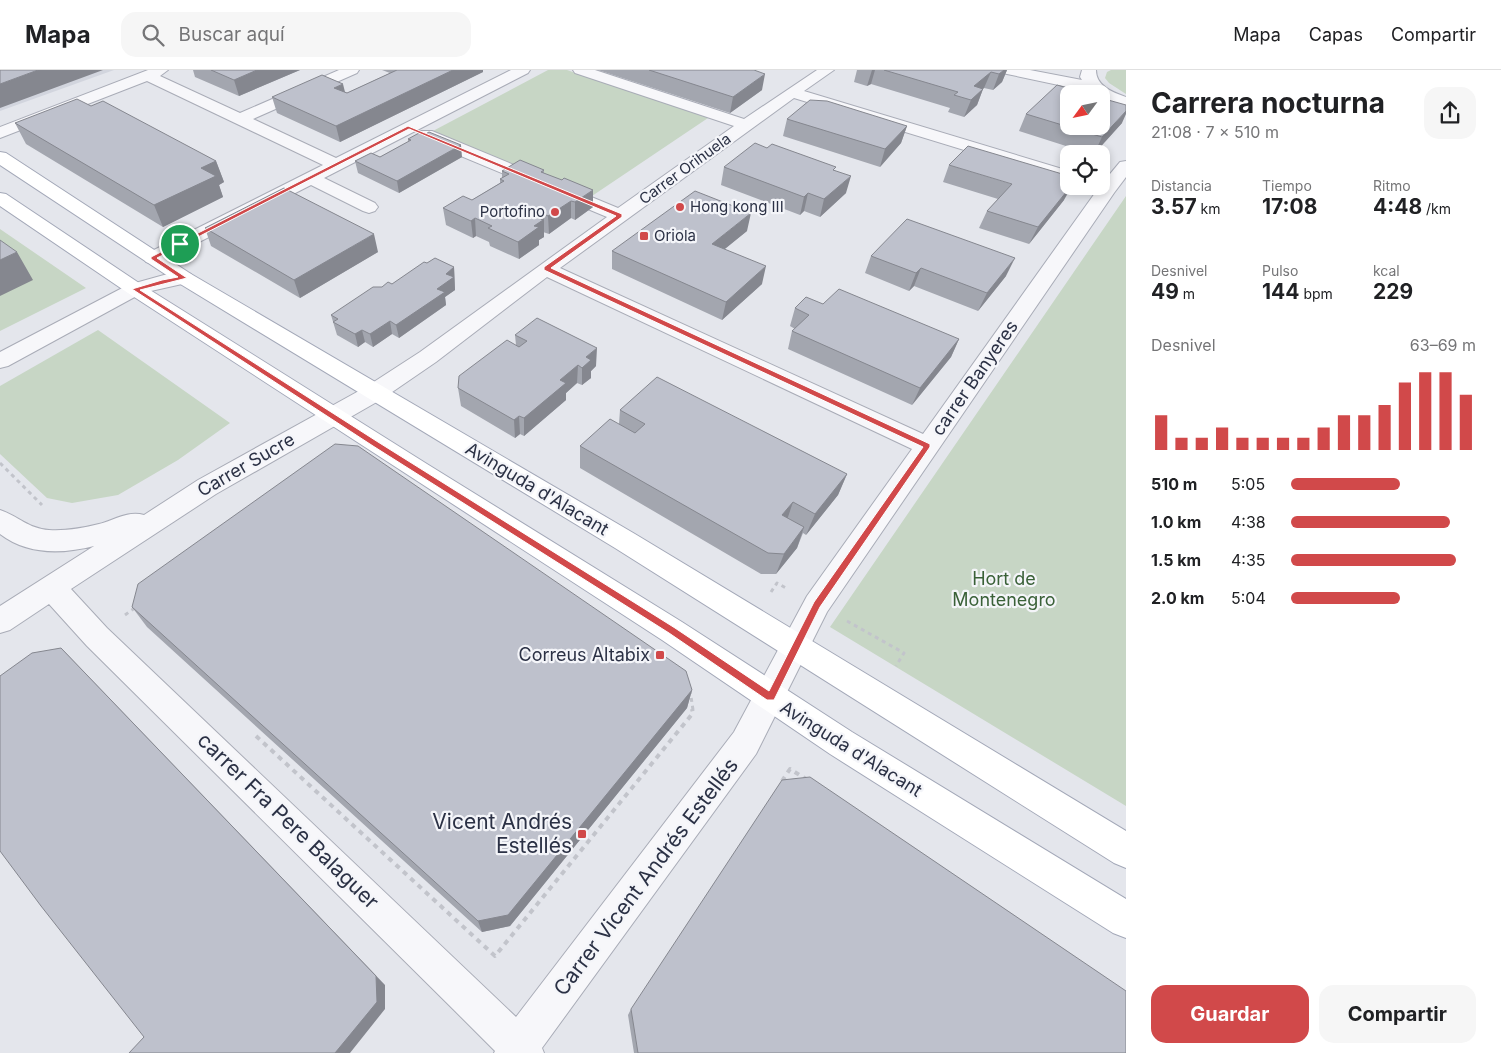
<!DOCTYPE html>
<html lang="es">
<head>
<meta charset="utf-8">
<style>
  body { margin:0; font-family:Inter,sans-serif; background:#f6f6f6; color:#202124; height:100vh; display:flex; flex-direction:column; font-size:19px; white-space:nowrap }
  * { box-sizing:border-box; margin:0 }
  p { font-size:16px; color:#757577 }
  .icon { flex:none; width:28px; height:28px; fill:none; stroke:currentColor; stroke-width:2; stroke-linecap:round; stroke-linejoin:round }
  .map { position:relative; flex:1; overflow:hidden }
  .sheet { display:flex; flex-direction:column; background:#fff; width:375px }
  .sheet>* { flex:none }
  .needle { width:32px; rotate:237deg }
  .tools { position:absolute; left:1060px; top:15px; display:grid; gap:10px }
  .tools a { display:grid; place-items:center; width:50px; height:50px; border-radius:10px; background:#fff; box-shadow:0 2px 8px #0003; font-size:25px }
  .pin { position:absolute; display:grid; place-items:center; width:42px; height:42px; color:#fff; margin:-21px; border:2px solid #fff; border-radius:50%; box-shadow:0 1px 5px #0007 }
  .round { display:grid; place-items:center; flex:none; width:52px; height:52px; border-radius:15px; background:#f6f6f6 }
  .head { display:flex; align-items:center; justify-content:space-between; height:85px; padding:0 25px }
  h1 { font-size:28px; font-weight:700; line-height:38px }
  .stats { display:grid; grid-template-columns:repeat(3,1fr); gap:8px; height:85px; padding:5px 25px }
  .stats div { display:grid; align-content:center }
  .stats b { font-size:21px; font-weight:700 }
  .stats small { font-size:14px; font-weight:400 }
  .stats p { font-size:14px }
  .chart { height:140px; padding:10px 25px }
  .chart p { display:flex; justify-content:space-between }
  .chart svg { width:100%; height:90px; margin-top:5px; stroke:#d1494a; stroke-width:6 }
  .action { display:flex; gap:10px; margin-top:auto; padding:10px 25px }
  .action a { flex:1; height:58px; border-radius:15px; background:#d1494a; color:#fff; font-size:20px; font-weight:700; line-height:58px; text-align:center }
  .action a+a { background:#f6f6f6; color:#202124 }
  ul { padding:0 25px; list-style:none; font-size:16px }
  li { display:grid; grid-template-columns:80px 60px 1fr; align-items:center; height:38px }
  li i { height:12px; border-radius:6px; background:#d1494a }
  header { display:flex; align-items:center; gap:30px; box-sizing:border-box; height:70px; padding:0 25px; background:#fff; border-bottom:1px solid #e0e0e0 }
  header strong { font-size:24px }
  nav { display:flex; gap:28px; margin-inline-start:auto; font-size:18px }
  .search { width:350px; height:45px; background:#f6f6f6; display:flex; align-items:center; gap:12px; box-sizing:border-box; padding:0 18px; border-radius:15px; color:#757577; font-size:19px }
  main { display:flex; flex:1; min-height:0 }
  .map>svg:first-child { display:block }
</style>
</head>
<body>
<header>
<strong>Mapa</strong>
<div class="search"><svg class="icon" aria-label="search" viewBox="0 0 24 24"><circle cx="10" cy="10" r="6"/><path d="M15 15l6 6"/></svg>Buscar aquí</div>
<nav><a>Mapa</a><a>Capas</a><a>Compartir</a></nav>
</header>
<main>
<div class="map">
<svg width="1126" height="983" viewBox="0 0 1126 983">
  <rect width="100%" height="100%" fill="#e4e6ec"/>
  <path fill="#d2d5de" d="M0 0H114L0 41Z"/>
  <path fill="#c7d6c5" d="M548 0H567L708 48 589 128 431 62Z
    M1111 0H1126V24L1109 13 1105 8 1107 2Z
    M1126 126V736L830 557Z
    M0 159 86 218 0 261Z
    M98 260 230 353 178 390 118 425 72 433 47 428 0 384V316Z"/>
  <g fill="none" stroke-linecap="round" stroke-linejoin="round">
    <g stroke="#a9acb7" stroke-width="2">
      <path id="minor" d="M148 0H168L160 6 240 43 339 0H359L357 3 253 49 336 88 511 0H530L528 3 324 108 375 133 378 137 375 141 369 143 363 141 311 115 160 192 153 194 146 192 143 188 146 184 323 95 147 11 0 68V57Z
        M573 0H595L744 49 817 0H834L804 21 1069 101V112L794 28 560 198 923 364 1100 116 1120 92 1126 91V107L1114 123 827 542 756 684 542 978 544 983H494L495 981 453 939 87 576 49 534 10 560 0 563V536L94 476C63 484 27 485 0 464V440C18 446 29 459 49 460 66 461 83 458 99 454 114 450 129 440 144 445L198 410 366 317 420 282 607 147 420 69 418 65 420 61H432L618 138 734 56 575 3ZM547 207 912 379 807 526 734 662 516 947 107 558 71 519 216 424 382 329 436 292Z
        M1000 0H1030L1082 10 1080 7 1082 0H1096C1096 16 1112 22 1126 27V38L1101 28V24L1007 4 1002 3Z
        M184 202 191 204 194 208 191 212 142 223 8 296 0 298V282L128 215 164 205Z"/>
    </g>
    <g stroke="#a3a8b8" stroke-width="2">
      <path id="major" d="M0 82 6 83 191 204 635 464 1126 761V798L1114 793 615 478 177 212 0 95Z
        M0 123 6 124 142 215 427 394 682 552 852 662 1126 829V868L1113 863 830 684 662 570 128 223 0 136Z"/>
    </g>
    <path stroke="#c2c4cb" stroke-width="3" stroke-dasharray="4 4" stroke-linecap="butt" d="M0 393 42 435
      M771 522 777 513 786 518
      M125 545 136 537
      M847 551 904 583 896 596
      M690 620 693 640"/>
    <path stroke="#c2c4cb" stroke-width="4" stroke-dasharray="5 5" stroke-linecap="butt" d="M256 666 495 886 693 643 692 639
      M782 711 790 699 806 709"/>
    <use href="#minor" fill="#f7f7fa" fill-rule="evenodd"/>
    <use href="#major" fill="#fff" fill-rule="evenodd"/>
  </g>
  <path fill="#a3a6af" d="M193 0H300L239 26 195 7Z
    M382 0H483V2L340 72 277 43 272 27 345 22 347 23 390 3Z
    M598 0H754L762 20 730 43Z
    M857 0H1007L1002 12 993 20 984 18 983 19 977 35 964 47 948 42 950 38 871 14 867 16 854 12Z
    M91 36 216 91 224 112 219 115 223 127 163 157 26 74 15 53Z
    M1026 44 1122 53 1094 84H1091L1019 61Z
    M787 49 907 56 901 73 880 97 783 66Z
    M408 69 462 87 399 123 358 103 355 91 380 87 408 72Z
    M949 95 1064 130 1029 174 979 158 987 141 998 129 943 112Z
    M724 97 835 100 846 123 820 147 804 141 800 145 721 115Z
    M544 100V103L593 137 575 150 571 148 549 164 543 162 544 167 539 170V175L519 189 490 176 489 172 476 166 473 168 446 155 443 138 472 130 500 113V109L502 108V101Z
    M205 158 378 182 300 228 211 176Z
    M747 161 724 179 762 214 722 250 612 199V181Z
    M871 186 1006 206 978 241 914 216 909 221 865 203Z
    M454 197 455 220 445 227 446 235 399 268 392 264 373 277 365 272 358 277 337 265 331 245 382 217Z
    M823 234 959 269 951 287 912 335 788 279 792 261 795 259 790 256 795 238Z
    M515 265 596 296 591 301V308L582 315 577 313 566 323V330L524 366 520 364 515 368 461 336 458 318 516 275Z
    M620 340 847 404 838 425 806 465 803 463 797 478 776 504H761L580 398V376L619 354Z
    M132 537 692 620 687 638 510 856 482 862 147 557Z
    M631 939 1126 983H634L628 945Z"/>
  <path fill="#85878f" d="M38 0H103L0 38V14Z
    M257 0H300L239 26 234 10Z
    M453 0H483V2L340 72 336 56Z
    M872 0H875L871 14 867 16Z
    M1004 0H1007L1002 12 993 20 999 4Z
    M991 2 984 18 971 30 974 16Z
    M765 4 762 20 730 43 733 27Z
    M343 14 347 30 334 18Z
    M983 19 977 35 964 47 971 30Z
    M1126 41V44L1122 53 1094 84 1102 67Z
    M907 56 901 73 880 97 885 79Z
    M461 75 462 87 399 123 397 111Z
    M216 91 224 112 219 115 223 127 163 157 154 135 201 98Z
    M851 106 846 123 820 147 824 129Z
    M1071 116H1072L1064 130 1029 174 1038 157Z
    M593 120V137L575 150V132Z
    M808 123 804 141 800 145 804 127Z
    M571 131V148L549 164 548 146Z
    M751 143 747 161 709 192 712 174Z
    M544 144V167L539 170V175L519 189 518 172 534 156 538 148Z
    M475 148 476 166 473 168 471 151Z
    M374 164 378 182 300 228 294 210Z
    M17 182 33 210 0 226V190Z
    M1015 188 1006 206 978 241 987 223Z
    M766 196 762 214 722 250 726 232Z
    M454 197 455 220 445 227 446 235 399 268 396 255 437 219 446 204Z
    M921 198 914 216 909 221 916 203Z
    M390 251 392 264 373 277 370 264Z
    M362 260 365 272 358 277 355 264Z
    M959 269 951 287 912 335 920 318Z
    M597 278 596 296 591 301V308L582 315V298L586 287Z
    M578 295 577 313 566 323V330L524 366V348L560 310Z
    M519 346 520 364 515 368 514 350Z
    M847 404 838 425 806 465 815 444Z
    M793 432 786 453 782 445Z
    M804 457 797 478 776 504 784 484Z
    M61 578 385 915V939L350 983H335Z
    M692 620 687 638 510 856 482 862 478 851Z"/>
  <path fill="#bec1cc" stroke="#85878f" d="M0 0H38L0 14Z
    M211 0H257L234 10Z
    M397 0H453L336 56 272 27 322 5 343 14 334 18 347 23Z
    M649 0H754L765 4 733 27Z
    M884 0H1004L999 4 991 2 974 16 983 19 971 30 954 25 958 22Z
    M1057 15 1088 24H1069V56H1101V28L1126 35V41L1102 67 1026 44Z
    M77 29 91 36 103 31 216 91 201 98 216 106 154 135 15 53Z
    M810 30 827 31 907 56 885 79 787 49Z
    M429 62 461 75 397 111 355 91 371 83 380 87 411 70 408 69 419 63 424 65Z
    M755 73 767 78 772 74 836 97 833 100 851 106 824 129 808 123 804 127 724 97Z
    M968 76 1069 106V116H1071L1038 157 987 141 1012 114 949 95Z
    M520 90 544 100 541 102 562 110 564 108 593 120 575 132 571 131 548 146 544 144 538 148 543 150 534 156 539 157 518 172 488 158 492 156 475 148 471 151 443 138 463 126 472 130 504 111 500 109 509 104 502 101Z
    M284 118 374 164 294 210 205 158Z
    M695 121 751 143 712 174 766 196 726 232 612 181Z
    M907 149 1015 188 987 223 921 198 916 203 871 186Z
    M0 170 17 182 0 190Z
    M435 188 454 197 446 204 454 207 437 219 445 222 396 255 390 251 370 264 362 260 355 264 333 252 338 249 331 245 373 217H382L388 212 392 214 424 192 427 193Z
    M839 219 959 269 920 318 792 261 809 245 795 238 806 227 823 234Z
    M537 248 597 278 586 287 591 290 582 298 578 295 560 310 566 313 524 348 519 346 514 350 458 318 459 306 507 270 519 277 527 271 515 265Z
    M657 307 847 404 815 444 793 432 782 445 804 457 784 484 768 483 580 376 610 349 635 363 645 354 620 340Z
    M335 374 358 376 686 601 692 620 508 845 478 851 132 537 138 514Z
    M61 578 376 906 377 932 335 983H129L144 967 41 836 0 781V606L32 583Z
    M810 707 1126 921V983H638L631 939 782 710Z"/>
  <path fill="#d1494a" stroke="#fff" fill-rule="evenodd" d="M408 56 622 144V147L551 198 930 374V377L820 537 774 630H767L669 563 373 376 132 219 162 210 178 207 151 189V187ZM409 59 616 146 544 197V200L923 377 814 532 769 621 675 558 378 372 140 220 187 208 157 188Z"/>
  <g fill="#d1494a" stroke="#f4f5f9" stroke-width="2">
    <circle cx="680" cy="137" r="5"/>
    <circle cx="555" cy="142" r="5"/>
    <rect x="639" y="161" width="10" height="10" rx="2.5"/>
    <rect x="655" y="580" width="10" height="10" rx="2.5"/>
    <rect x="577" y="759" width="10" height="10" rx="2.5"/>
  </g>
  <g text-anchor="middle" stroke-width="4.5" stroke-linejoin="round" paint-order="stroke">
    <g font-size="15" fill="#2b3145" stroke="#f4f5f9">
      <text transform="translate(685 99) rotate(-36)" y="5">Carrer Orihuela</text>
    </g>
    <g font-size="15" fill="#2b3145" stroke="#f4f5f9" text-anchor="start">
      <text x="690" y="142">Hong kong III</text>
      <text x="545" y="147" text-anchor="end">Portofino</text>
      <text x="654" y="171">Oriola</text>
    </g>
    <g font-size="18" fill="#2b3145" stroke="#f4f5f9">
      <text transform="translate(975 308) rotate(-55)" y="6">carrer Banyeres</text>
      <text transform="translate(246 395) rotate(-30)" y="6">Carrer Sucre</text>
      <text transform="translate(537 419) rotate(31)" y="6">Avinguda d'Alacant</text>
      <text transform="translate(851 679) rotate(32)" y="6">Avinguda d'Alacant</text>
    </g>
    <g font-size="18" fill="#3a6138" stroke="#f4f5f9">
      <text x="1004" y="515">Hort de<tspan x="1004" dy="21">Montenegro</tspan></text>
    </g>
    <g font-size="18" fill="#2b3145" stroke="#f4f5f9" text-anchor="end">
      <text x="650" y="591">Correus Altabix</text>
    </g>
    <g font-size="21" fill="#2b3145" stroke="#f4f5f9">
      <text transform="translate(288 751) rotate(44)" y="7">carrer Fra Pere Balaguer</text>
      <text transform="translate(646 807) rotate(-53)" y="7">Carrer Vicent Andrés Estellés</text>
    </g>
    <g font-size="21" fill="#2b3145" stroke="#f4f5f9" text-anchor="end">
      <text x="572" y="759">Vicent Andrés<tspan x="572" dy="24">Estellés</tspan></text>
    </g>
  </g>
</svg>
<div class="tools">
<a><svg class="needle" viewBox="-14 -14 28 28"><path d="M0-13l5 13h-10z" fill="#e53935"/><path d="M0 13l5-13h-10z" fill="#757577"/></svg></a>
<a><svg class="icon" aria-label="locate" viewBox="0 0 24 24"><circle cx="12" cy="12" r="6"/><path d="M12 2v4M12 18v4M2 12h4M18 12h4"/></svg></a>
</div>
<div class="pin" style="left:180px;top:174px;background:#1e9e55"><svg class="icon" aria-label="arrive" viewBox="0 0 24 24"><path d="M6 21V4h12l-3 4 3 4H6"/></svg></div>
</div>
<section class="sheet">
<div class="head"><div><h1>Carrera nocturna</h1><p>21:08 · 7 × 510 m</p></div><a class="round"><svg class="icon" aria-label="share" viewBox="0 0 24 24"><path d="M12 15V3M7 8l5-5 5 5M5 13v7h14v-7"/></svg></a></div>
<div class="stats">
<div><p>Distancia</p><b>3.57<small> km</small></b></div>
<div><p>Tiempo</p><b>17:08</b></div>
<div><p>Ritmo</p><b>4:48<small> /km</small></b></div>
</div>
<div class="stats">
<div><p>Desnivel</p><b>49<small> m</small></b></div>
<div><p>Pulso</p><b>144<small> bpm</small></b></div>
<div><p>kcal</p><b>229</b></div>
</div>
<div class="chart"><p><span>Desnivel</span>63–69 m</p>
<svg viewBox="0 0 160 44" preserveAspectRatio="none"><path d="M5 44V27M15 44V38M25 44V38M35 44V33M45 44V38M55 44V38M65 44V38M75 44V38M85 44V33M95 44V27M105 44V27M115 44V22M125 44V11M135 44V6M145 44V6M155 44V17"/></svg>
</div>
<ul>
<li><b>510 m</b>5:05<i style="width:59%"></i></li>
<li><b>1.0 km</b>4:38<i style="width:86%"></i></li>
<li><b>1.5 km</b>4:35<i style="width:89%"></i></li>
<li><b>2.0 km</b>5:04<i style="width:59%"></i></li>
</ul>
<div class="action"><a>Guardar</a><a>Compartir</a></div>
</section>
</main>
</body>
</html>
